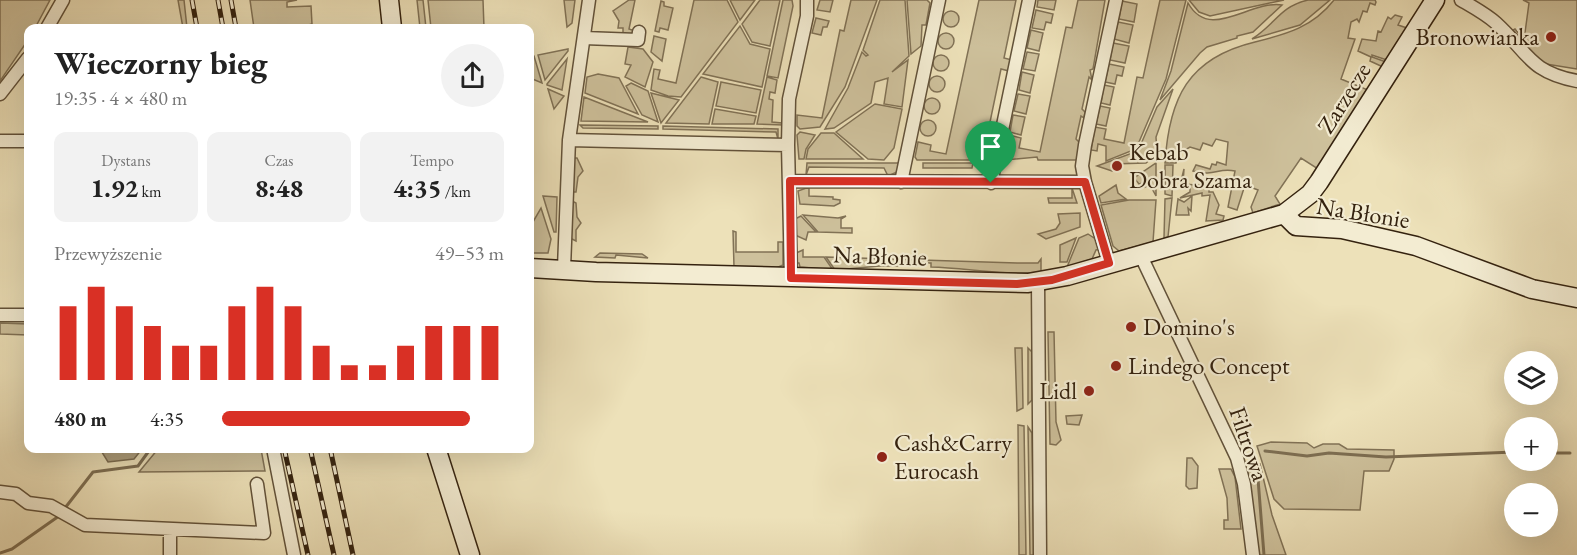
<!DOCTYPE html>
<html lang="pl">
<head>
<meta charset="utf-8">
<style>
  body { margin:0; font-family:"EB Garamond",serif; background:#f2f2f2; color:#222; height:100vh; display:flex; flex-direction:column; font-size:22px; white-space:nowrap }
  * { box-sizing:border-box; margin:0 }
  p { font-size:20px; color:#767676 }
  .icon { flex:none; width:33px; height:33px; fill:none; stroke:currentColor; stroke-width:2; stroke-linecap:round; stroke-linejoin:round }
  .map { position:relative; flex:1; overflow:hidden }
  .details { position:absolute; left:24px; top:24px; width:510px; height:429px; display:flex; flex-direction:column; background:#fff; border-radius:12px; box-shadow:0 6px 24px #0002 }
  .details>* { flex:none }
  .buttons { position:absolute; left:1504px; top:351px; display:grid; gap:12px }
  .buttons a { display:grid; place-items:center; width:54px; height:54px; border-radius:50%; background:#fff; box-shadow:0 6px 24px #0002; font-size:30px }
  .pin { position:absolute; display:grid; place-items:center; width:51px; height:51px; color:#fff; margin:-62px -26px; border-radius:50% 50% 50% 0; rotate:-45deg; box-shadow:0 0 6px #0007 }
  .pin .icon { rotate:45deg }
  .round { display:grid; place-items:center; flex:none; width:63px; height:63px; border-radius:32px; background:#f2f2f2 }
  .headline { display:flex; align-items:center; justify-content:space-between; height:102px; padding:0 30px }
  h1 { font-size:33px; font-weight:700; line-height:45px }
  .stats { display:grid; grid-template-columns:repeat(3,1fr); gap:9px; height:102px; padding:6px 30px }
  .stats div { display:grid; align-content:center; border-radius:12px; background:#f2f2f2; text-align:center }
  .stats b { font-size:26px; font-weight:700 }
  .stats small { font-size:16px; font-weight:400 }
  .stats p { font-size:16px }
  .chart { height:168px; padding:12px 30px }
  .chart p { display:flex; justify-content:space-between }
  .chart svg { width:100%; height:108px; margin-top:6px; stroke:#d93025; stroke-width:6 }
  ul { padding:0 30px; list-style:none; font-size:20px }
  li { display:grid; grid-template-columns:96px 72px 1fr; align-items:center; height:45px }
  li i { height:15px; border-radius:8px; background:#d93025 }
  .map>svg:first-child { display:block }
</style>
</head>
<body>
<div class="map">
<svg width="1577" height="555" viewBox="0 0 1577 555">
  <rect width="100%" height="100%" fill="#ede1b9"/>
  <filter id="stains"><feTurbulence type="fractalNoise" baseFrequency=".00333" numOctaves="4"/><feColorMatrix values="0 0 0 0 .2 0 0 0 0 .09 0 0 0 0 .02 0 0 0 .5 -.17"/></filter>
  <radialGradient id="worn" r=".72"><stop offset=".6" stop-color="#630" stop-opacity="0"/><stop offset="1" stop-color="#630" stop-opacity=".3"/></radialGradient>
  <path fill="#cec19c" stroke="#817256" stroke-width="1.5" d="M0 0H50L35 28H28V40L0 81Z
    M178 0H184L187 28H183Z
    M250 0H297L287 2V7L311 6 312 24 308 25V28H254Z
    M417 0H423L426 28H420Z
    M428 0H483L484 28H431Z
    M564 0H575L572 23 567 27Z
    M629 0H635L629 29 635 31 628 36 623 34V28H618L619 21 613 11Z
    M694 0H727L738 22 681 97 668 96 651 90 654 69 660 70 658 79 676 83Z
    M730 0H755L740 20Z
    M760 0H780L770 46 752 42 742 24Z
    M783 0H792L793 6 778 78 767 76Z
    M820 0H833L830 12 817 10Z
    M851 0H877L845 87 820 127 800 129 797 126V115L822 118 840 30 844 31Z
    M880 0H905L909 56 892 72 908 60 902 107 884 104 888 78 875 82 871 103 834 128 825 129 848 88 862 52 866 56 868 55 863 50Z
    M907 0H927L930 3 926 25H922L921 46 911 54Z
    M979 0H1016L1004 58 1012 60 1009 71 1001 69 990 122 998 125 996 135 987 133 989 128 981 126 977 139 986 141 987 136 995 138 990 160H917L915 157 918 142 931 145 930 151 946 154Z
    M1038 0H1056L1054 10 1037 7Z
    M1078 0H1105L1093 69 1090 70 1092 80 1089 77 1082 109 1085 112 1084 118 1081 116 1076 139 1082 145 1078 160H1038L1037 157 1006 160 1009 135 1021 138 1019 148 1040 152 1066 27 1072 28Z
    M1160 0H1186L1166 79 1136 149 1106 161V146L1098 144 1097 151 1091 150 1095 127 1106 129 1104 139 1124 143 1137 77 1143 78Z
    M1189 0H1284L1210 16 1199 12Z
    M1308 0H1330L1300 25 1252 39C1277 23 1279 7 1308 0Z
    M1334 0H1375L1376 2 1375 5 1370 3 1367 12 1363 11 1359 22 1357 19 1351 22 1348 38 1355 39 1341 79 1368 90 1318 169 1301 158 1275 196 1280 204 1253 213 1251 207 1258 190 1245 185 1237 210 1228 207 1235 171C1218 167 1215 177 1193 171L1196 165 1210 169 1212 164 1216 165 1217 162 1226 165 1228 142 1216 139 1212 146 1203 143 1200 150 1190 147 1180 153 1176 163H1165C1169 98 1188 58 1255 42 1287 34 1313 27 1334 0Z
    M1523 0H1577V69L1546 64 1534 55 1513 30 1515 29 1524 40 1529 3Z
    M661 1 664 2V6L673 8 668 30 660 28 659 32 655 31Z
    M1122 1 1137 4 1134 22 1119 19Z
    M1188 3C1210 42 1249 0 1282 5L1253 32 1237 36V38L1207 47 1200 53 1160 100 1171 71Z
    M1036 10 1053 14 1051 23 1046 22 1044 30 1032 28Z
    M943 19a8 8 0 1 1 16 0a8 8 0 1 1-16 0Z
    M1395 15 1402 17 1398 25 1407 28 1387 60 1372 55V57L1386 62 1383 67 1370 61 1371 57 1358 51 1362 39 1376 41 1378 31 1381 32 1388 17 1391 19Z
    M816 18 829 21 827 27H823L821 35 812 33Z
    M1118 22 1133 25 1129 43 1114 39Z
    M740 26 750 44 770 49 762 87 703 74Z
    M1031 30 1043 33 1039 51 1027 48Z
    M938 41a8 8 0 1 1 16 0a8 8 0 1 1-16 0Z
    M654 36 666 39 662 61 651 52Z
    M1113 43 1129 46 1125 63 1110 60Z
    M628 47 643 49 653 62 645 87 625 77 631 65 625 64Z
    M568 49V51L545 80 538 55Z
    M1027 52 1039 54 1035 71 1023 69Z
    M933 63a8 8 0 1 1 16 0a8 8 0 1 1-16 0Z
    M530 56H534L542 83 530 78Z
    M567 59 562 90 547 85V84Z
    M1109 64 1124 67 1122 76 1117 75 1115 84 1105 82Z
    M1022 72 1034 75 1030 93 1019 90Z
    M598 74 619 78 638 114 585 93 587 77Z
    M929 84a8 8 0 1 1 16 0a8 8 0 1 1-16 0Z
    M701 77 718 82 709 124 666 123Z
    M767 77 777 80 775 93 770 92 769 99 773 100 772 122 782 123 783 125 757 124Z
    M721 82 761 90 756 113 716 106Z
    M631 83 648 91 658 122 642 115 626 86Z
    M1104 85 1114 87 1110 105 1101 103Z
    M548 89 564 96 554 109Z
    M1173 89 1156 137 1157 154 1146 163 1112 164V171L1097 166 1138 151 1157 107Z
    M651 93 679 100 661 123Z
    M1018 94 1030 96 1026 114 1014 111Z
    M584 97 648 122 581 121Z
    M924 106a8 8 0 1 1 16 0a8 8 0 1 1-16 0Z
    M875 104 902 109 894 148 884 160 868 159 836 132Z
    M1100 106 1110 108 1106 126 1096 124Z
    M715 109 756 116 754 124H712Z
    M1013 115 1025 117 1021 135 1010 132Z
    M920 128a8 8 0 1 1 16 0a8 8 0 1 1-16 0Z
    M580 125 658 126V129L583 128Z
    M663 126 778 129V139L776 132 663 129Z
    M800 132 815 135 806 149 804 159H799L797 135Z
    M821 133H834L863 159H806L808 149Z
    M573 158H577L583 171 578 177 576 192H572Z
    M807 163H900L897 172 888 176 884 168 809 167 806 175Z
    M923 163H973L972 168H923Z
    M1156 163V196L1150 185 1145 187 1146 182 1139 184 1134 178Z
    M1165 165H1173L1172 196 1165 194Z
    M1184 169 1183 184 1209 186V192H1213L1219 205 1216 214 1224 216 1223 220 1206 221 1210 195 1202 196V193L1180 198 1190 192V188L1180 185Z
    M1116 185 1118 193 1126 199 1101 203 1099 196Z
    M809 187V196L833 197V199L840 200V203L834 206 800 204 798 191Z
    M1072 188 1077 203H1049L1048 198H1072Z
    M543 196 557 197 556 232H554Z
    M1192 196 1191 211 1188 208 1189 215H1176L1178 199 1184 202Z
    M1172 198 1168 237 1164 238 1165 199Z
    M1129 200H1156L1153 242 1119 251 1113 246 1101 205Z
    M572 201 576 203 577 217 581 223 576 230V241L570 238Z
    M541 208 551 239 548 253H530V240L533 236 530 234V227Z
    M1080 213V227L1046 239 1038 234 1056 229 1060 223 1058 214Z
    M803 215 838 218 846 216 841 219V228H852V233L818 232Z
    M801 216 816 232H808L806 240 795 235V219Z
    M733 231 736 232V252H778V242H783V265L776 268 734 267Z
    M1088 234 1097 240 1100 249 1096 250 1092 259 1067 267 1079 238Z
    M1076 238 1067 262H1060V245Z
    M803 250V257H824L833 270 800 267 799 263H795L796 253Z
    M600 253 642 254 648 258 616 255 615 258 595 257Z
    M826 257 1017 263H1038L1041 259V272C1004 276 968 268 931 267V263H917L916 266H880L835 270Z
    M0 323 28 324V335L0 334Z
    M1048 332H1054L1056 422 1061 440 1056 445 1050 444Z
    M1015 348H1022L1023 408 1017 411Z
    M1028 348 1032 352V400L1028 404Z
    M1082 415 1079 425 1067 424 1066 416Z
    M1018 425 1024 426 1026 555H1019Z
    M1028 427 1032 433 1034 555H1030Z
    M1271 442 1307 443 1314 448 1323 444H1339L1347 449 1394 450V459L1389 471H1364L1360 510 1284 509 1274 499 1257 446Z
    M158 449H261L265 471 139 472Z
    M1187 458H1192L1198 466 1197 488 1189 489 1186 486Z
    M1253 463 1260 464 1272 515 1286 555H1256L1247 471Z
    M1219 469H1231L1235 477 1241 529H1224V520H1228L1227 498Z"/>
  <path fill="#aea07f" stroke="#7d6e52" stroke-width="1.5" d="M100 449V448L142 449 134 459 108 462Z"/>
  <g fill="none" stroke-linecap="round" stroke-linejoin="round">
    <path stroke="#7d6e52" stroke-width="3" d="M1265 451 1307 456 1329 453 1386 457 1515 452
      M1548 453H1570
      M1257 466 1264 555
      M65 508 93 472 138 466 151 448
      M0 553 12 549 59 516"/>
    <g stroke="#62523a" stroke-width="15">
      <path id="street" d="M1461 0C1473 7 1486 14 1496 23 1528 52 1529 72 1577 81
        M47 28 63 0
        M584 38 638 40 639 32
        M0 94 28 58
        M569 140 788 145 791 278
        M0 141H28
        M788 145 789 99 807 16V0
        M790 181 1085 182 1109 263
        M901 182 939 0
        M1085 182 1082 166 1085 145 1116 0
        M991 183 1029 0
        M1140 254 1237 458 1244 484 1253 555
        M564 268 569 140 589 0
        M1038 282 1040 555
        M0 315H28
        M273 448 294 555
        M0 492 16 494 28 503 51 506 85 525 264 533 257 484
        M170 555V530"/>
    </g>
    <g stroke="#34220f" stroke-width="21">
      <path id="secondary" d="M389 0 392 28
        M1284 214 1296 226 1342 229 1416 246 1532 289 1577 298
        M530 268 596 272 1028 283 1067 276 1284 214 1310 194 1319 182 1435 0
        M436 448 470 555"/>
    </g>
    <use href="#street" stroke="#f3ecd2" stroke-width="12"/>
    <use href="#secondary" stroke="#f3ecd2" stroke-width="18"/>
    <g stroke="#34220f" stroke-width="5">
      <path id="rail" d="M192 0 197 28
        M218 0 223 28
        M231 0 236 28
        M284 448 308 555
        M310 448 334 555
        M330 448 353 555"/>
    </g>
    <use href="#rail" stroke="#f3ecd2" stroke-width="3" stroke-dasharray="9" stroke-linecap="butt"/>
  </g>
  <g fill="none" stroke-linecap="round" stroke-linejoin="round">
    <g stroke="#fff" stroke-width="12">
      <path id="route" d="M790 181 1085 182 1109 263 1052 280 1017 284 791 278Z"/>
    </g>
    <use href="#route" stroke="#d93025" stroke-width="8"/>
  </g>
  <g fill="#8f2418" stroke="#f3ecd2" stroke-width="2">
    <circle cx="1551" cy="37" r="6"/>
    <circle cx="1117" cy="166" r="6"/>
    <circle cx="1131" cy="327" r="6"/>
    <circle cx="1116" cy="366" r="6"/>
    <circle cx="1089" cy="391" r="6"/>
    <circle cx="882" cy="457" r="6"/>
  </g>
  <g text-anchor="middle" stroke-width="4.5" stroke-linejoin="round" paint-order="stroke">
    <g font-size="24" fill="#34220f" stroke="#f3ecd2" text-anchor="start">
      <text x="1539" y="45" text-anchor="end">Bronowianka</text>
      <text x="1129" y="160">Kebab<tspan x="1129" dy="28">Dobra Szama</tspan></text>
      <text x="1143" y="335">Domino's</text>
      <text x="1128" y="374">Lindego Concept</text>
      <text x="1077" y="399" text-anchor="end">Lidl</text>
      <text x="894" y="451">Cash&amp;Carry<tspan x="894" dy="28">Eurocash</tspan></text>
    </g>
    <g font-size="24" fill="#34220f" stroke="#f3ecd2">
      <text transform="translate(1344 98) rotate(-58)" y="8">Zarzecze</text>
      <text transform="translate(1363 213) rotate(9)" y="8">Na Błonie</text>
      <text transform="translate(880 256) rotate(2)" y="8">Na Błonie</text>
      <text transform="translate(1249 444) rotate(71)" y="8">Filtrowa</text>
    </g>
  </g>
  <rect width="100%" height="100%" filter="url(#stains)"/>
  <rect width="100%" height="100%" fill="url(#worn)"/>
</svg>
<div class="buttons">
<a><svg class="icon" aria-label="layers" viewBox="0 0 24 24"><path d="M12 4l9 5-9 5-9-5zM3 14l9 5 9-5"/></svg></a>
<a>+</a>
<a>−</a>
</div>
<div class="pin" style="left:991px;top:183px;background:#1e9e55"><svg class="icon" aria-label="arrive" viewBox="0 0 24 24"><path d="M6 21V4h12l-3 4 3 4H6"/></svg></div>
<section class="details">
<div class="headline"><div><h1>Wieczorny bieg</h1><p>19:35 · 4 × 480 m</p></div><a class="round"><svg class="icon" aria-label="share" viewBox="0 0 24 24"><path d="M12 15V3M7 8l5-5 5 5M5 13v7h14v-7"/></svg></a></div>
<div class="stats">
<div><p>Dystans</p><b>1.92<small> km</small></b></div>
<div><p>Czas</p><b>8:48</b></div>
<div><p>Tempo</p><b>4:35<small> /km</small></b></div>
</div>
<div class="chart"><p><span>Przewyższenie</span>49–53 m</p>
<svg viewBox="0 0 160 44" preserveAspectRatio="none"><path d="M5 44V14M15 44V6M25 44V14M35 44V22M45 44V30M55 44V30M65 44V14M75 44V6M85 44V14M95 44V30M105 44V38M115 44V38M125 44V30M135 44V22M145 44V22M155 44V22"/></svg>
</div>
<ul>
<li><b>480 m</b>4:35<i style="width:88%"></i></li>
</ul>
</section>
</div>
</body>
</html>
